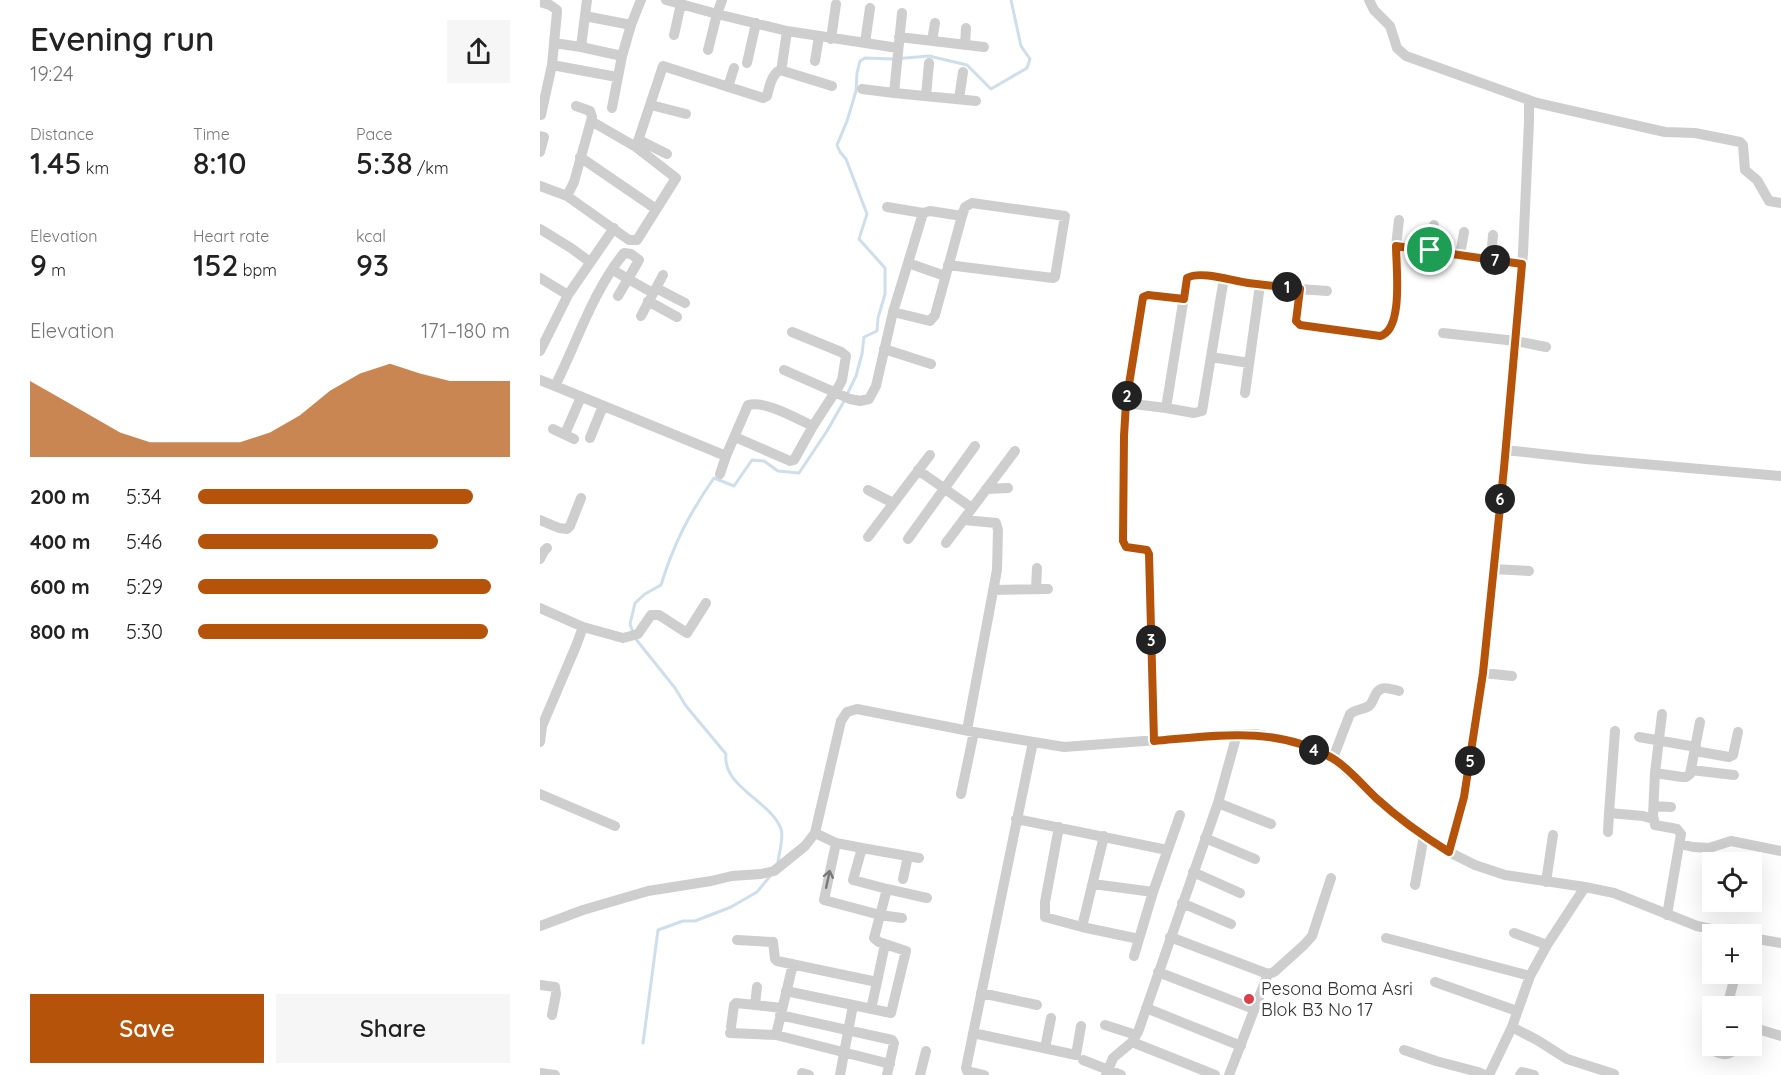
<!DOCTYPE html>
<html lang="en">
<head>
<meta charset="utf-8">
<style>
  body { margin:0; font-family:Quicksand,sans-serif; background:#f6f6f6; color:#222; height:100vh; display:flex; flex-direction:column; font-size:22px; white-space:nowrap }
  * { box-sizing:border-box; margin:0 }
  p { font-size:20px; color:#767676 }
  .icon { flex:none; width:33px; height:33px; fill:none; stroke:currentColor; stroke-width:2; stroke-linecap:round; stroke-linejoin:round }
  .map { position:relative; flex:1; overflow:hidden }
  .details { display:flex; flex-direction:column; background:#fff; width:540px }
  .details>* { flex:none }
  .buttons { position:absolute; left:1162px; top:852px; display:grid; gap:12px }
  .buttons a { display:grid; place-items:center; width:60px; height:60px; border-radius:0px; background:#fff; box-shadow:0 6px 24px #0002; font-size:30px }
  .pin { position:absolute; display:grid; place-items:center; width:51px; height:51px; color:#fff; margin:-26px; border:3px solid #fff; border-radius:50%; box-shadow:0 2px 6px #0007 }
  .km { position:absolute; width:30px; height:30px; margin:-15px; border-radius:50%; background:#222; color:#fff; font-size:16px; line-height:30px; text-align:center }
  .round { display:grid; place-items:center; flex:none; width:63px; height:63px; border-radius:0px; background:#f6f6f6 }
  .summary { display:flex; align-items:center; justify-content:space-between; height:102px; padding:0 30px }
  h1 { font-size:33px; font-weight:600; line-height:45px }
  .metrics { display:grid; grid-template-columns:repeat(3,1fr); gap:9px; height:102px; padding:6px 30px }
  .metrics div { display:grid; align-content:center }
  .metrics b { font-size:30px; font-weight:600 }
  .metrics small { font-size:16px; font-weight:400 }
  .metrics p { font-size:16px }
  .chart { height:168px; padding:12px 30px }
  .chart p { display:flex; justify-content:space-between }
  .chart svg { width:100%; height:108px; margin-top:6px; fill:#b45309; opacity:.7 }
  .cta { display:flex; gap:12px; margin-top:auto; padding:12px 30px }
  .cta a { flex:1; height:69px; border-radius:0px; background:#b45309; color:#fff; font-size:24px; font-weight:600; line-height:69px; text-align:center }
  .cta a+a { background:#f6f6f6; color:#222 }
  ul { padding:0 30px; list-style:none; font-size:20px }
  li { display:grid; grid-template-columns:96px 72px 1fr; align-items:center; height:45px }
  li i { height:15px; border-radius:8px; background:#b45309 }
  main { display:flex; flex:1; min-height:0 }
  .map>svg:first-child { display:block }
</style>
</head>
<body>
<main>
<section class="details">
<div class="summary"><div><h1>Evening run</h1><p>19:24</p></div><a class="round"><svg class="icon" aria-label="share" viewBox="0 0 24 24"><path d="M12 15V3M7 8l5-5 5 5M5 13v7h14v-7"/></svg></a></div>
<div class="metrics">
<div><p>Distance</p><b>1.45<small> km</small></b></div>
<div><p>Time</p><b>8:10</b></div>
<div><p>Pace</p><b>5:38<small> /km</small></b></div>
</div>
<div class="metrics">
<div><p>Elevation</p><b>9<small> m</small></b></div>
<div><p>Heart rate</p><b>152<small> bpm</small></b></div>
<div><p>kcal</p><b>93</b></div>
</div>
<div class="chart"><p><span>Elevation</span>171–180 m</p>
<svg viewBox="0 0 160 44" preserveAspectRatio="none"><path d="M0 44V13L10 20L20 27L30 34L40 38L50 38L60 38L70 38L80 34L90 27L100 17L110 10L120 6L130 10L140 13L150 13L160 13V44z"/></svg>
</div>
<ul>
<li><b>200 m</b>5:34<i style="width:88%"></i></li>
<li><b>400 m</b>5:46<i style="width:77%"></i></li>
<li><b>600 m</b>5:29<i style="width:94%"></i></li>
<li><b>800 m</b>5:30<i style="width:93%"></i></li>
</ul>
<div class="cta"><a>Save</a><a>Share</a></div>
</section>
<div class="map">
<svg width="1241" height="1075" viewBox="0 0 1241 1075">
  <rect width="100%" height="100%" fill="#fff"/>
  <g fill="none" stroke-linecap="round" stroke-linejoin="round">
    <path stroke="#cedfeb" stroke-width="3" d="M238 862C239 853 244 838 241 829 231 801 182 787 186 754L146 706 135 688 95 638 90 624 95 603 105 594 121 585C134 543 149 514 174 478L194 486 212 460 224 461 238 471 259 473 287 431 303 403 316 376 322 354 324 337 337 331 338 318 345 294V268L319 239 327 214 306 159 300 152 297 145 307 121 316 91 317 73 320 61 325 58 353 59 389 56 427 65 451 89 487 68 490 59 481 46 471 0
      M103 1043 118 930 143 921H155L191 907 217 892 231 875"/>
    <path stroke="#cecece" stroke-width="10" d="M126 0 177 14 182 0
      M829 0 834 10 850 26 857 48 866 56 997 103 1125 132 1155 133 1200 142 1203 145 1205 170 1217 180 1229 201 1241 203
      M0 2 10 5 17 10V12L12 65 1 115
      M45 16 91 25
      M134 35 141 4
      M359 37 444 47
      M291 39 296 4
      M392 41 395 23
      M14 43 41 47 82 56 72 108
      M325 43 330 8
      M425 45 426 28
      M41 47 47 0
      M168 50 177 14 247 31 358 48
      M82 56 91 25 101 0
      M275 61 279 36
      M207 63 216 23
      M12 65 77 77
      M242 65 247 31
      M188 87 194 68
      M322 89 354 93 362 13
      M354 93 436 101
      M386 96 389 63
      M419 99 423 72
      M111 105 146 114
      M36 106 50 111 52 117 51 121
      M51 121 96 147 136 178 97 240H89L27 196 34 182Z
      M0 136 4 137 0 152
      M99 140 127 154
      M96 147 123 66 223 98 227 96C229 87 232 74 240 70L292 86
      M40 157 116 209
      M0 186 27 196
      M347 207 383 213
      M0 229 31 248 50 262
      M856 246 859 220
      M890 250 894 225
      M920 255 924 232
      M951 259 953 235
      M368 263 383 213 390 211 422 216 425 207 432 203 525 216 515 277 513 278 408 265
      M0 278 28 295
      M684 278 662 411 654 413 626 408 647 278C661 270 692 281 708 283 725 285 742 287 760 289L756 321 760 325 840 336C864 331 856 266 856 246L982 264
      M116 288 145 303
      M760 289 787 291
      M78 296 88 279 113 293
      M108 301 137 317
      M353 312 390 321 395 315 422 216
      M101 316 123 275
      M903 333 976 341 1006 347
      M344 349 391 364
      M0 351 28 295 74 228
      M671 357 709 363
      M244 370 310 399 320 401 329 399 336 386 353 312 368 263 405 276
      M0 380 15 386C37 342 53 291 84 253L91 254 99 260 88 279 73 270
      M15 386 186 456 208 405C225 400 257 419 273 426L299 386 302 380 306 356 301 352 252 332
      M705 393 720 285
      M586 403 584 436 583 541 586 547C594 548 604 546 609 553L614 741
      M626 408 586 403 601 311 603 298 608 295 644 299
      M13 429 34 439
      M25 434 41 397
      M195 437 250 461 254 460 273 426
      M50 438 63 406
      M966 450 1046 459 1241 476
      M378 470 432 508
      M180 474 186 456
      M446 489 468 488
      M328 490 353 503
      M0 520 19 528 27 529 30 526 41 498
      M424 520 456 523 458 530 457 570 427 730
      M328 537 390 455
      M368 539 435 446
      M406 543 475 451
      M0 559 4 551 7 548
      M953 569 989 571
      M496 589 497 568
      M453 590 508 589
      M0 608 43 627 36 646 2 726 0 742
      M43 627 83 638 98 634 111 615H119L147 633 166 603
      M943 673 972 676
      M1075 731 1069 813 1103 816 1113 819
      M1099 737 1156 747
      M1155 751 1189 757 1193 755 1198 732
      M793 758 810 714C816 709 823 710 829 706 832 704 832 701 834 698 839 684 847 688 859 691
      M1151 770 1194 775
      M1115 773 1122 714
      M0 794 75 826
      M421 794 434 732
      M678 803 731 824
      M1114 806 1131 807
      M476 819 627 850
      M519 827 505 902V917L542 927 599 939 613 892 640 815
      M1068 832 1069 813
      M275 833 296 843 322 848 313 880 347 889 334 938 339 942 366 951 351 1013 313 1005 300 1075
      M665 838 715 859
      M296 843 284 900 340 915 362 918
      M1140 844 1153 847 1169 848 1191 841 1241 851
      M322 848 379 858
      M909 852 924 797 943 673 964 468 983 253 989 121V100
      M653 872 700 893
      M363 879 368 856
      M1006 882 1013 835
      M553 884 613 892
      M875 885 884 836
      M347 889 387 898
      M642 903 691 924
      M1127 915 1141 834 1137 829 1115 825 1113 815 1115 773 1142 777H1146L1150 774 1160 722
      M0 926 43 910 108 891 171 881 192 876 221 874 234 871 265 846 275 833 301 721 307 712 317 709 434 732 524 747 684 735 716 734 741 739 762 745 793 758 848 809 884 836 909 852 935 865 965 875 1045 887 1074 893 1157 926 1194 934
      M542 927 564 836
      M974 933 1007 945
      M630 937 728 974
      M846 938 990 976
      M1212 938 1241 943
      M197 940 233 942 235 959 237 961 337 982 345 944
      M594 956 599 939
      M618 972 714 1009
      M895 982 977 1011
      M0 985 15 987 16 994 12 1015
      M246 991 313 1005
      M441 993 497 1005
      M215 1005 217 987
      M1187 1006 1193 984V974
      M606 1008 701 1046
      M331 1009 337 982
      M240 1015 352 1040 354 1043 347 1075
      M565 1025 596 1035
      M191 1027 194 1005 196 1003 242 1008
      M972 1027 997 1040 1027 1059 1074 1074
      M1212 1030 1218 1029 1241 1036
      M190 1033 236 1035 253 964
      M433 1033 536 1055 541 1026
      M236 1035 350 1064
      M592 1042 675 1075
      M1177 1046 1176 1052C1185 1057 1193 1053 1199 1046
      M505 1048 511 1018
      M864 1050 896 1061 938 1072 945 1075
      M543 1060 581 1075
      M0 1073 15 1075
      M262 1073 269 1075
      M380 1075 386 1051
      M444 1075 427 1071 426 1068 493 742
      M566 1075 573 1058 592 1042 598 1032 678 803 697 734
      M689 1075 728 974 734 972 764 945 772 936 791 878
      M949 1075 972 1027 990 976 1007 945 1045 887
      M980 1075 982 1072 994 1075"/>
  </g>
  <defs><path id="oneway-shaft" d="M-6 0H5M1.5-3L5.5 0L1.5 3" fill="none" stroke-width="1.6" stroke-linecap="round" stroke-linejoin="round" transform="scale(1.5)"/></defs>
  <use stroke="#787878" href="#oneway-shaft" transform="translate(288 879) rotate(-78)"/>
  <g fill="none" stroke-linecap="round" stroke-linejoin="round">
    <g stroke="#fff" stroke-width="12">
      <path id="route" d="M856 246 982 264 964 468 943 673 924 797 909 852C883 836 858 818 836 798 822 785 808 767 792 758 737 725 674 736 614 741L609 554 607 550 586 547 583 541 584 436 586 403 603 297 608 295 644 299 647 278C661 270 692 281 708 283 725 285 742 287 760 289L756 321 760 325 840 336C864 330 856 266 856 246Z"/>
    </g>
    <use href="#route" stroke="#b45309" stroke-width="8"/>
  </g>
  <circle fill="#db3f48" stroke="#fff" stroke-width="2" cx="709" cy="999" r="6"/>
  <g text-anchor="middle" stroke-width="6" stroke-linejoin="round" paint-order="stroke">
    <g font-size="18" fill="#313131" stroke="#fff" text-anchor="start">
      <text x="721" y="995">Pesona Boma Asri<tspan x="721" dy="21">Blok B3 No 17</tspan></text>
    </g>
  </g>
</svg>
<div class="buttons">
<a><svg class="icon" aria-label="locate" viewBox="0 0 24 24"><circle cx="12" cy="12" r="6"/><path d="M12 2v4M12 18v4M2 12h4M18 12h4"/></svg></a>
<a>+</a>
<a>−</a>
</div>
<div class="pin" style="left:890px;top:250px;background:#1e9e55"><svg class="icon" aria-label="arrive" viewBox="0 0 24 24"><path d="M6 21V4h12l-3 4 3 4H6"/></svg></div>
<b class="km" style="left:747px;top:287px">1</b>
<b class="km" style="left:587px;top:396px">2</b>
<b class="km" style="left:611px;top:640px">3</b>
<b class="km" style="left:774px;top:750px">4</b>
<b class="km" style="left:930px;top:761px">5</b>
<b class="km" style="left:960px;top:499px">6</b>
<b class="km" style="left:955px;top:260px">7</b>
</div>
</main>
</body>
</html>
